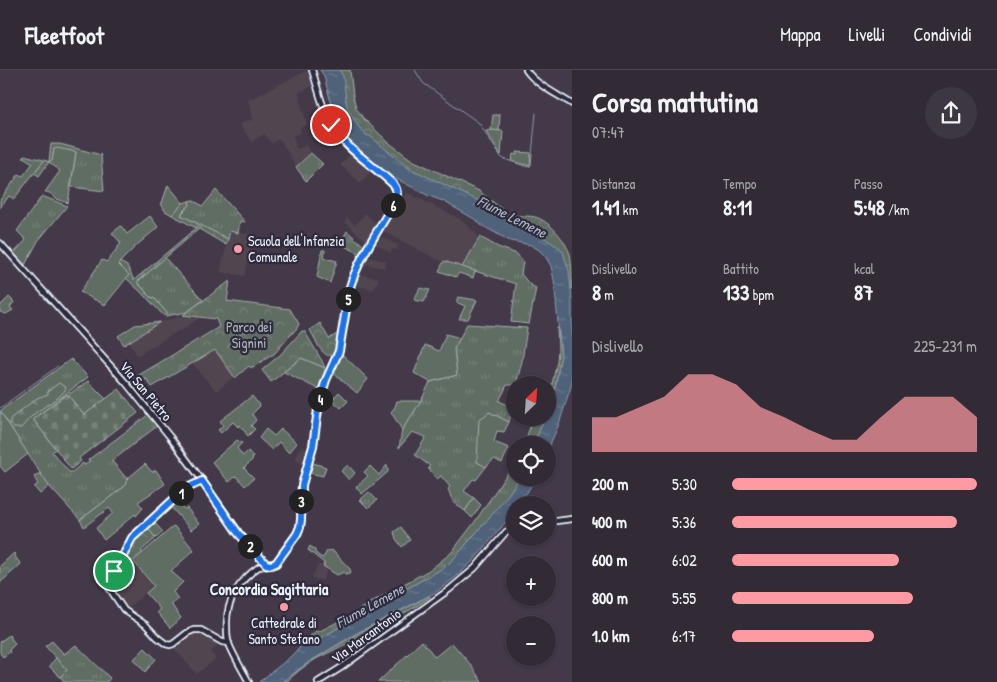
<!DOCTYPE html>
<html lang="it">
<head>
<meta charset="utf-8">
<style>
  body { margin:0; font-family:"Patrick Hand",sans-serif; background:#3d3742; color:#f1f3f6; height:100vh; display:flex; flex-direction:column; font-size:19px; white-space:nowrap }
  * { box-sizing:border-box; margin:0 }
  p { font-size:16px; color:#a8a7ad }
  .icon { flex:none; width:28px; height:28px; fill:none; stroke:currentColor; stroke-width:2; stroke-linecap:round; stroke-linejoin:round }
  .map { position:relative; flex:1; overflow:hidden }
  .panel { display:flex; flex-direction:column; background:#322b36; width:425px }
  .panel>* { flex:none }
  .needle { width:32px; rotate:25deg }
  .tools { position:absolute; left:506px; top:306px; display:grid; gap:10px }
  .tools a { display:grid; place-items:center; width:50px; height:50px; border-radius:50%; background:#322b36; box-shadow:0 1px 4px #0004,0 0 0 1px #4d4751; font-size:25px }
  .pin { position:absolute; display:grid; place-items:center; width:42px; height:42px; color:#fff; margin:-21px; border:2px solid #fff; border-radius:50%; box-shadow:0 1px 5px #0007 }
  .km { position:absolute; width:25px; height:25px; margin:-12px; border-radius:50%; background:#222; color:#fff; font-size:14px; line-height:25px; text-align:center }
  .round { display:grid; place-items:center; flex:none; width:52px; height:52px; border-radius:26px; background:#3d3742 }
  .headline { display:flex; align-items:center; justify-content:space-between; height:85px; padding:0 20px }
  h1 { font-size:28px; font-weight:700; line-height:38px }
  .figures { display:grid; grid-template-columns:repeat(3,1fr); gap:8px; height:85px; padding:5px 20px }
  .figures div { display:grid; align-content:center }
  .figures b { font-size:21px; font-weight:700 }
  .figures small { font-size:14px; font-weight:400 }
  .figures p { font-size:14px }
  .chart { height:140px; padding:10px 20px }
  .chart p { display:flex; justify-content:space-between }
  .chart svg { width:100%; height:90px; margin-top:5px; fill:#ff9aa2; opacity:.7 }
  ul { padding:0 20px; list-style:none; font-size:16px }
  li { display:grid; grid-template-columns:80px 60px 1fr; align-items:center; height:38px }
  li i { height:12px; border-radius:6px; background:#ff9aa2 }
  header { display:flex; align-items:center; gap:30px; box-sizing:border-box; height:70px; padding:0 25px; background:#322b36; border-bottom:1px solid #4d4751 }
  header strong { font-size:24px }
  nav { display:flex; gap:28px; margin-inline-start:auto; font-size:18px }
  main { display:flex; flex:1; min-height:0 }
  .map>svg:first-child { display:block }
</style>
</head>
<body>
<header>
<strong>Fleetfoot</strong>
<nav><a>Mappa</a><a>Livelli</a><a>Condividi</a></nav>
</header>
<main>
<div class="map">
<svg width="572" height="612" viewBox="0 0 572 612">
  <defs>
    <pattern id="grass-tufts" width="24" height="20" patternUnits="userSpaceOnUse" patternTransform="scale(1.25)"><rect width="24" height="20" fill="#606d62"/><path d="M3 7l-1-3M5 7V3M7 7l1-3M15 17l-1-3M17 17v-4M19 17l1-3" fill="none" stroke="#778279"/></pattern>
    <pattern id="forest-firs" width="22" height="20" patternUnits="userSpaceOnUse" patternTransform="scale(1.25)"><rect width="22" height="20" fill="#606d62"/><path d="M5 1l3.5 6h-7zM16 11l3.5 6h-7z" fill="#778279"/></pattern>
    <pattern id="cemetery-stones" width="16" height="16" patternUnits="userSpaceOnUse" patternTransform="scale(1.25)"><rect width="16" height="16" fill="#606d62"/><path d="M2 7V4a2 2 0 0 1 4 0v3zM10 15v-3a2 2 0 0 1 4 0v3z" fill="#778279"/></pattern>
    <pattern id="park-crowns" width="20" height="18" patternUnits="userSpaceOnUse" patternTransform="scale(1.25)"><rect width="20" height="18" fill="#606d62"/><path d="M2 6a3 3 0 1 1 6 0M12 15a3 3 0 1 1 6 0" fill="none" stroke="#778279"/></pattern>
    <pattern id="water-ripples" width="26" height="14" patternUnits="userSpaceOnUse" patternTransform="scale(1.25)"><rect width="26" height="14" fill="#4f627a"/><path d="M2 4q2-2 4 0t4 0M15 11q2-2 4 0t4 0" fill="none" stroke="#68798e"/></pattern>
  </defs>
  <rect width="100%" height="100%" fill="#433948"/>
  <filter id="ink" filterUnits="userSpaceOnUse"><feTurbulence type="fractalNoise" baseFrequency=".02" numOctaves="2"/><feDisplacementMap in="SourceGraphic" scale="10" xChannelSelector="R" yChannelSelector="G"/><feConvolveMatrix kernelMatrix="1 2 1 2 8 2 1 2 1" color-interpolation-filters="sRGB"/></filter>
  <g filter="url(#ink)">
    <path fill="#51444f" d="M308 0 312 16 299 23 302 38 307 54 300 58 301 63 293 65 296 76 298 79 306 75 311 83 296 97 281 71H280L278 69 272 74 264 64 252 72 239 54 253 49 248 30Z
      M351 83 372 100 361 113 340 95Z
      M406 122 460 149 480 167 498 177 517 184 523 192 520 216 436 189 383 161 397 137H399Z
      M365 143 378 155 368 173 345 152 346 147 355 155Z
      M230 161 253 165 245 206 220 202Z
      M379 166 398 175 397 180 392 179 391 183 374 174Z
      M367 187 387 191 384 198 364 194Z
      M358 204 379 208 373 220 354 215Z
      M186 245 201 247 181 261 180 260 137 286 129 272 160 252Z
      M215 280 234 307 216 321 192 293Z
      M301 376 309 380 303 394 295 390Z
      M126 484 154 516 128 538 114 520 113 513Z
      M318 494 327 498 323 511 312 508Z
      M200 562 218 575 211 582 216 589 197 604 174 579 187 568Z"/>
    <path fill="url(#grass-tufts)" stroke="#a4afad" d="M493 45H500L499 61 491 60Z
      M51 74H60L101 85 104 121 71 117 76 82 54 79 52 92 49 91Z
      M311 83 323 94 306 111 296 97Z
      M44 90 49 92 39 106 34 103Z
      M216 120 245 152 240 151 238 163 230 161 228 169 181 145 189 135V131L192 130 203 136Z
      M42 126 67 136 38 171 25 195 14 183 26 170 17 161Z
      M347 161 365 177 361 184 340 174Z
      M480 167 498 177 517 184 523 192 521 204 529 214 536 218 529 254 511 252 516 214 462 197Z
      M165 188 203 230 187 242 166 246 167 243 154 228 150 227 147 224 146 222 137 212Z
      M160 252 124 275 118 266 135 255Z
      M467 254 527 258 522 291 516 315H507L499 331 513 337 509 352 489 342 477 392 486 397 476 410 473 409 464 421 474 428 465 441 453 432 448 419 450 417 441 406 437 409 428 398 430 396 415 385 426 367 412 362 399 378 402 360 421 331 430 312 457 305 454 279Z
      M557 258H558L561 285 553 329 548 342V330L550 323 557 292 558 280Z
      M71 289 88 307 33 349 56 379 52 382 69 402H72L83 393 85 395 90 391 88 390 148 345 157 356 112 391 127 409 125 416 80 450 48 415 0 341Z
      M88 311 106 329 84 345 68 325Z
      M533 348H545L533 375H524Z
      M515 392V408H519C507 429 491 446 475 464 465 476 456 487 445 497L310 574 308 573 312 568 310 566 316 561 318 562 353 544 366 535 431 499 451 483 474 453Z
      M348 395 355 403 349 410 341 401Z
      M369 422 377 430 368 438 360 430Z
      M310 476 315 480V482L319 486 323 488 327 481 332 480 350 499 351 503 345 504 344 502 337 505 323 496 324 493 308 480Z
      M52 571 64 584 76 575 110 608 107 612H65L60 607 67 600 45 576Z"/>
    <path fill="url(#forest-firs)" stroke="#a4afad" d="M189 131 190 135 183 141 181 145 228 169 226 175 199 159 137 212 146 222 147 224 150 227 154 228 167 243 166 246 163 245 147 228 126 208 129 205 118 195 120 192 127 196 134 210 196 158 172 145 183 133Z
      M59 313 66 318C61 328 48 334 38 341 32 345 26 352 21 358H14L10 354V350L11 348 37 328 48 324V321Z"/>
    <path fill="url(#cemetery-stones)" stroke="#a4afad" d="M119 319 138 343 79 388 81 391 71 399 33 349 67 324 84 345Z"/>
    <path fill="url(#park-crowns)" stroke="#a4afad" d="M327 0H350L353 25 356 38 364 49 388 72 412 90 479 121 508 144C517 147 526 145 535 147 550 151 565 170 570 184 572 195 572 207 572 219L560 223 548 179 361 73Z
      M230 211 227 231 290 239 299 254 297 258 274 284 251 298 249 296 235 308 215 280 152 317 146 309 134 317 129 311 219 257 216 249 183 245Z
      M320 253 329 269 340 262C339 270 335 296 322 281 317 275 314 267 310 260Z
      M302 261H303L305 262 322 291 325 298 301 288 271 312 262 300 280 285Z
      M146 456 156 468 141 481 143 483 133 491 126 484 133 471Z
      M14 483 16 488 21 494 0 513V496Z
      M429 526 430 527 417 536 368 563 316 589 301 599 286 612H282L309 592 355 565Z"/>
    <path fill="#606d62" stroke="#a4afad" d="M491 60 503 61 501 85 486 61Z
      M57 78 76 82 68 133 54 128C53 124 48 122 45 122L60 101 49 92V91H52L54 79Z
      M517 82 531 83 530 96 512 91 513 84 517 85Z
      M24 85 44 90 14 129 9 126 0 138V130L19 104 23 106 33 93 23 87Z
      M168 115 183 133 172 145 165 141 161 133H162Z
      M150 146 158 157 136 176 118 194 129 205 105 235 80 222 102 190 107 192 121 173 112 163 121 156 127 164Z
      M322 180H325L324 188 337 191 330 213 317 207Z
      M444 191 475 201 473 208 459 203 456 207 439 201Z
      M420 218 430 220 424 232 414 230Z
      M9 227 14 232 10 237 13 240 6 244 0 242V234L1 235Z
      M458 227 477 230 468 249H459L465 236 456 232Z
      M446 264 460 268 454 279 457 305 430 312 414 303 425 275 439 281Z
      M342 284 368 309 357 323 333 303Z
      M301 288 325 298 324 305 318 319 284 302Z
      M339 322 348 331 341 338 332 330Z
      M252 326 260 336 252 344 256 350 251 356 255 359 248 366 240 355 238 357 233 352 221 363 218 360 223 355 220 351Z
      M397 331H421L402 360 391 342 395 337Z
      M0 341 28 384 5 402 0 396Z
      M489 342 509 352 504 362 497 361 494 372 509 378 502 393 494 389 486 397 477 392 479 349 483 347Z
      M266 359 274 366 281 359 297 373 289 383 279 372 272 380 259 368Z
      M237 370 242 373 237 378 243 386 248 381 253 386 252 388 253 389 244 398 254 408 245 416 236 406 229 412 212 392Z
      M313 393 326 397 323 406 310 403Z
      M145 394 152 402 156 400 165 414 138 432 143 438 136 446 135 444 104 470 96 458 113 443 109 438 84 457 80 450 125 416 127 409Z
      M387 395 388 398V402L362 424 356 417 368 406 364 402 370 396 379 405Z
      M40 403 49 416 40 424 34 417 38 414 34 407Z
      M474 428 481 435 472 448 465 441Z
      M177 431 184 439 187 438 199 454 191 460 171 437Z
      M153 451 163 462 156 468 146 456Z
      M174 456 194 480 171 501 183 512 173 522 178 529 171 534 181 548 170 558 157 542 160 539 146 523 154 516 133 491Z
      M401 457 410 470 402 477 396 469 394 462Z
      M9 565 15 574 9 580 10 582 3 587 0 583V572Z
      M422 571 435 587 452 573 470 594 482 612H378Z
      M145 578 156 589 145 602 134 589Z
      M56 588 67 600 60 607 49 596Z"/>
    <path fill="url(#water-ripples)" stroke="#8c9bac" d="M320 0H339L343 6 347 37 358 56 366 65 370 66 407 97 479 131 508 152 536 163 560 178 563 182 569 201 572 229V313L559 354 548 379V375H533L545 348H548V342L553 329 561 285 554 210 551 196 545 186 539 180 531 175 510 171 481 155 476 150 443 131 429 126 387 104 350 72 337 57 324 6Z
      M519 408H536L519 435H515V441L474 490 456 507 436 522 355 564 309 592 282 612H259L288 589 295 582H297L298 579 305 572 310 574 445 497C456 487 465 476 475 464 490 446 507 429 519 408Z"/>
    <g fill="none" stroke-linecap="round" stroke-linejoin="round">
      <path stroke="#8c9bac" stroke-width="1" d="M415 0 423 13 479 53 501 87 504 89 528 97 531 95 536 43
        M529 0 538 9 572 30
        M0 338 58 296"/>
      <g stroke="#e8f1f8" stroke-width="8">
        <path id="secondary" d="M526 0C536 15 557 24 572 34
          M0 173 126 313 170 367 201 409 202 411 239 463 264 493 269 495
          M202 411 185 419 132 468 122 487 113 501 107 515 124 540 146 555 157 567 166 574 170 575 173 574 187 563 194 560H201L222 572 229 573
          M548 452 572 449
          M259 497 276 493 297 464 300 457 301 450 302 415 313 376 319 332 326 310 339 281 352 210 361 190 394 133C398 126 398 120 393 114 373 96 344 79 331 55 322 38 318 18 312 0
          M249 612C242 600 234 586 229 574 227 569 227 563 227 558 225 532 239 510 260 496
          M318 612 342 597 450 519 475 498 506 462 515 457"/>
      </g>
      <use href="#secondary" stroke="#2f2a3d" stroke-width="4.5"/>
    </g>
  </g>
  <g fill="none" stroke-linecap="round" stroke-linejoin="round" filter="url(#ink)">
    <g stroke="#fff" stroke-width="10">
      <path id="route" d="M114 501 122 488 132 468 185 419 202 411 238 463 266 494 271 495 276 493 297 464 300 457 301 450 302 415 313 376 319 332 326 310 339 281 349 220C358 189 378 161 394 133 398 126 398 120 393 114 373 95 346 79 331 55"/>
    </g>
    <use href="#route" stroke="#1a73e8" stroke-width="6"/>
  </g>
  <g fill="#ff9aa2" stroke="#2f2a3d" stroke-width="2">
    <circle cx="238" cy="179" r="5"/>
    <circle cx="284" cy="537" r="5"/>
  </g>
  <g text-anchor="middle" stroke-width="4.5" stroke-linejoin="round" paint-order="stroke">
    <g font-size="14" fill="#e8f1f8" stroke="#2f2a3d" text-anchor="start">
      <text x="248" y="176">Scuola dell'Infanzia<tspan x="248" dy="16">Comunale</tspan></text>
      <text x="284" y="558" text-anchor="middle">Cattedrale di<tspan x="284" dy="16">Santo Stefano</tspan></text>
    </g>
    <g font-size="14" fill="#abb6b4" stroke="#2f2a3d">
      <text x="249" y="262">Parco dei<tspan x="249" dy="16">Signini</tspan></text>
    </g>
    <g font-size="14" fill="#e8f1f8" stroke="#2f2a3d">
      <text transform="translate(146 321) rotate(50)" y="5">Via San Pietro</text>
      <text transform="translate(366 566) rotate(-36)" y="5">Via Marcantonio</text>
    </g>
    <g font-size="15" font-style="italic" fill="#abb8c6" stroke="#2f2a3d">
      <text transform="translate(512 147) rotate(27)" y="5">Fiume Lemene</text>
      <text transform="translate(370 536) rotate(-29)" y="5">Fiume Lemene</text>
    </g>
    <g font-size="16" font-weight="bold" fill="#e8f1f8" stroke="#2f2a3d">
      <text x="269" y="525">Concordia Sagittaria</text>
    </g>
  </g>
</svg>
<div class="tools">
<a><svg class="needle" viewBox="-14 -14 28 28"><path d="M0-13l5 13h-10z" fill="#e53935"/><path d="M0 13l5-13h-10z" fill="#a8a7ad"/></svg></a>
<a><svg class="icon" aria-label="locate" viewBox="0 0 24 24"><circle cx="12" cy="12" r="6"/><path d="M12 2v4M12 18v4M2 12h4M18 12h4"/></svg></a>
<a><svg class="icon" aria-label="layers" viewBox="0 0 24 24"><path d="M12 4l9 5-9 5-9-5zM3 14l9 5 9-5"/></svg></a>
<a>+</a>
<a>−</a>
</div>
<div class="pin" style="left:114px;top:501px;background:#1e9e55"><svg class="icon" aria-label="arrive" viewBox="0 0 24 24"><path d="M6 21V4h12l-3 4 3 4H6"/></svg></div>
<div class="pin" style="left:331px;top:55px;background:#d93025"><svg class="icon" aria-label="check" viewBox="0 0 24 24"><path d="M5 12l5 5 9-10"/></svg></div>
<b class="km" style="left:181px;top:423px">1</b>
<b class="km" style="left:250px;top:476px">2</b>
<b class="km" style="left:301px;top:431px">3</b>
<b class="km" style="left:320px;top:329px">4</b>
<b class="km" style="left:348px;top:229px">5</b>
<b class="km" style="left:393px;top:135px">6</b>
</div>
<section class="panel">
<div class="headline"><div><h1>Corsa mattutina</h1><p>07:47</p></div><a class="round"><svg class="icon" aria-label="share" viewBox="0 0 24 24"><path d="M12 15V3M7 8l5-5 5 5M5 13v7h14v-7"/></svg></a></div>
<div class="figures">
<div><p>Distanza</p><b>1.41<small> km</small></b></div>
<div><p>Tempo</p><b>8:11</b></div>
<div><p>Passo</p><b>5:48<small> /km</small></b></div>
</div>
<div class="figures">
<div><p>Dislivello</p><b>8<small> m</small></b></div>
<div><p>Battito</p><b>133<small> bpm</small></b></div>
<div><p>kcal</p><b>87</b></div>
</div>
<div class="chart"><p><span>Dislivello</span>225–231 m</p>
<svg viewBox="0 0 160 44" preserveAspectRatio="none"><path d="M0 44V27L10 27L20 22L30 17L40 6L50 6L60 11L70 22L80 27L90 33L100 38L110 38L120 27L130 17L140 17L150 17L160 27V44z"/></svg>
</div>
<ul>
<li><b>200 m</b>5:30<i style="width:100%"></i></li>
<li><b>400 m</b>5:36<i style="width:92%"></i></li>
<li><b>600 m</b>6:02<i style="width:68%"></i></li>
<li><b>800 m</b>5:55<i style="width:74%"></i></li>
<li><b>1.0 km</b>6:17<i style="width:58%"></i></li>
</ul>
</section>
</main>
</body>
</html>
